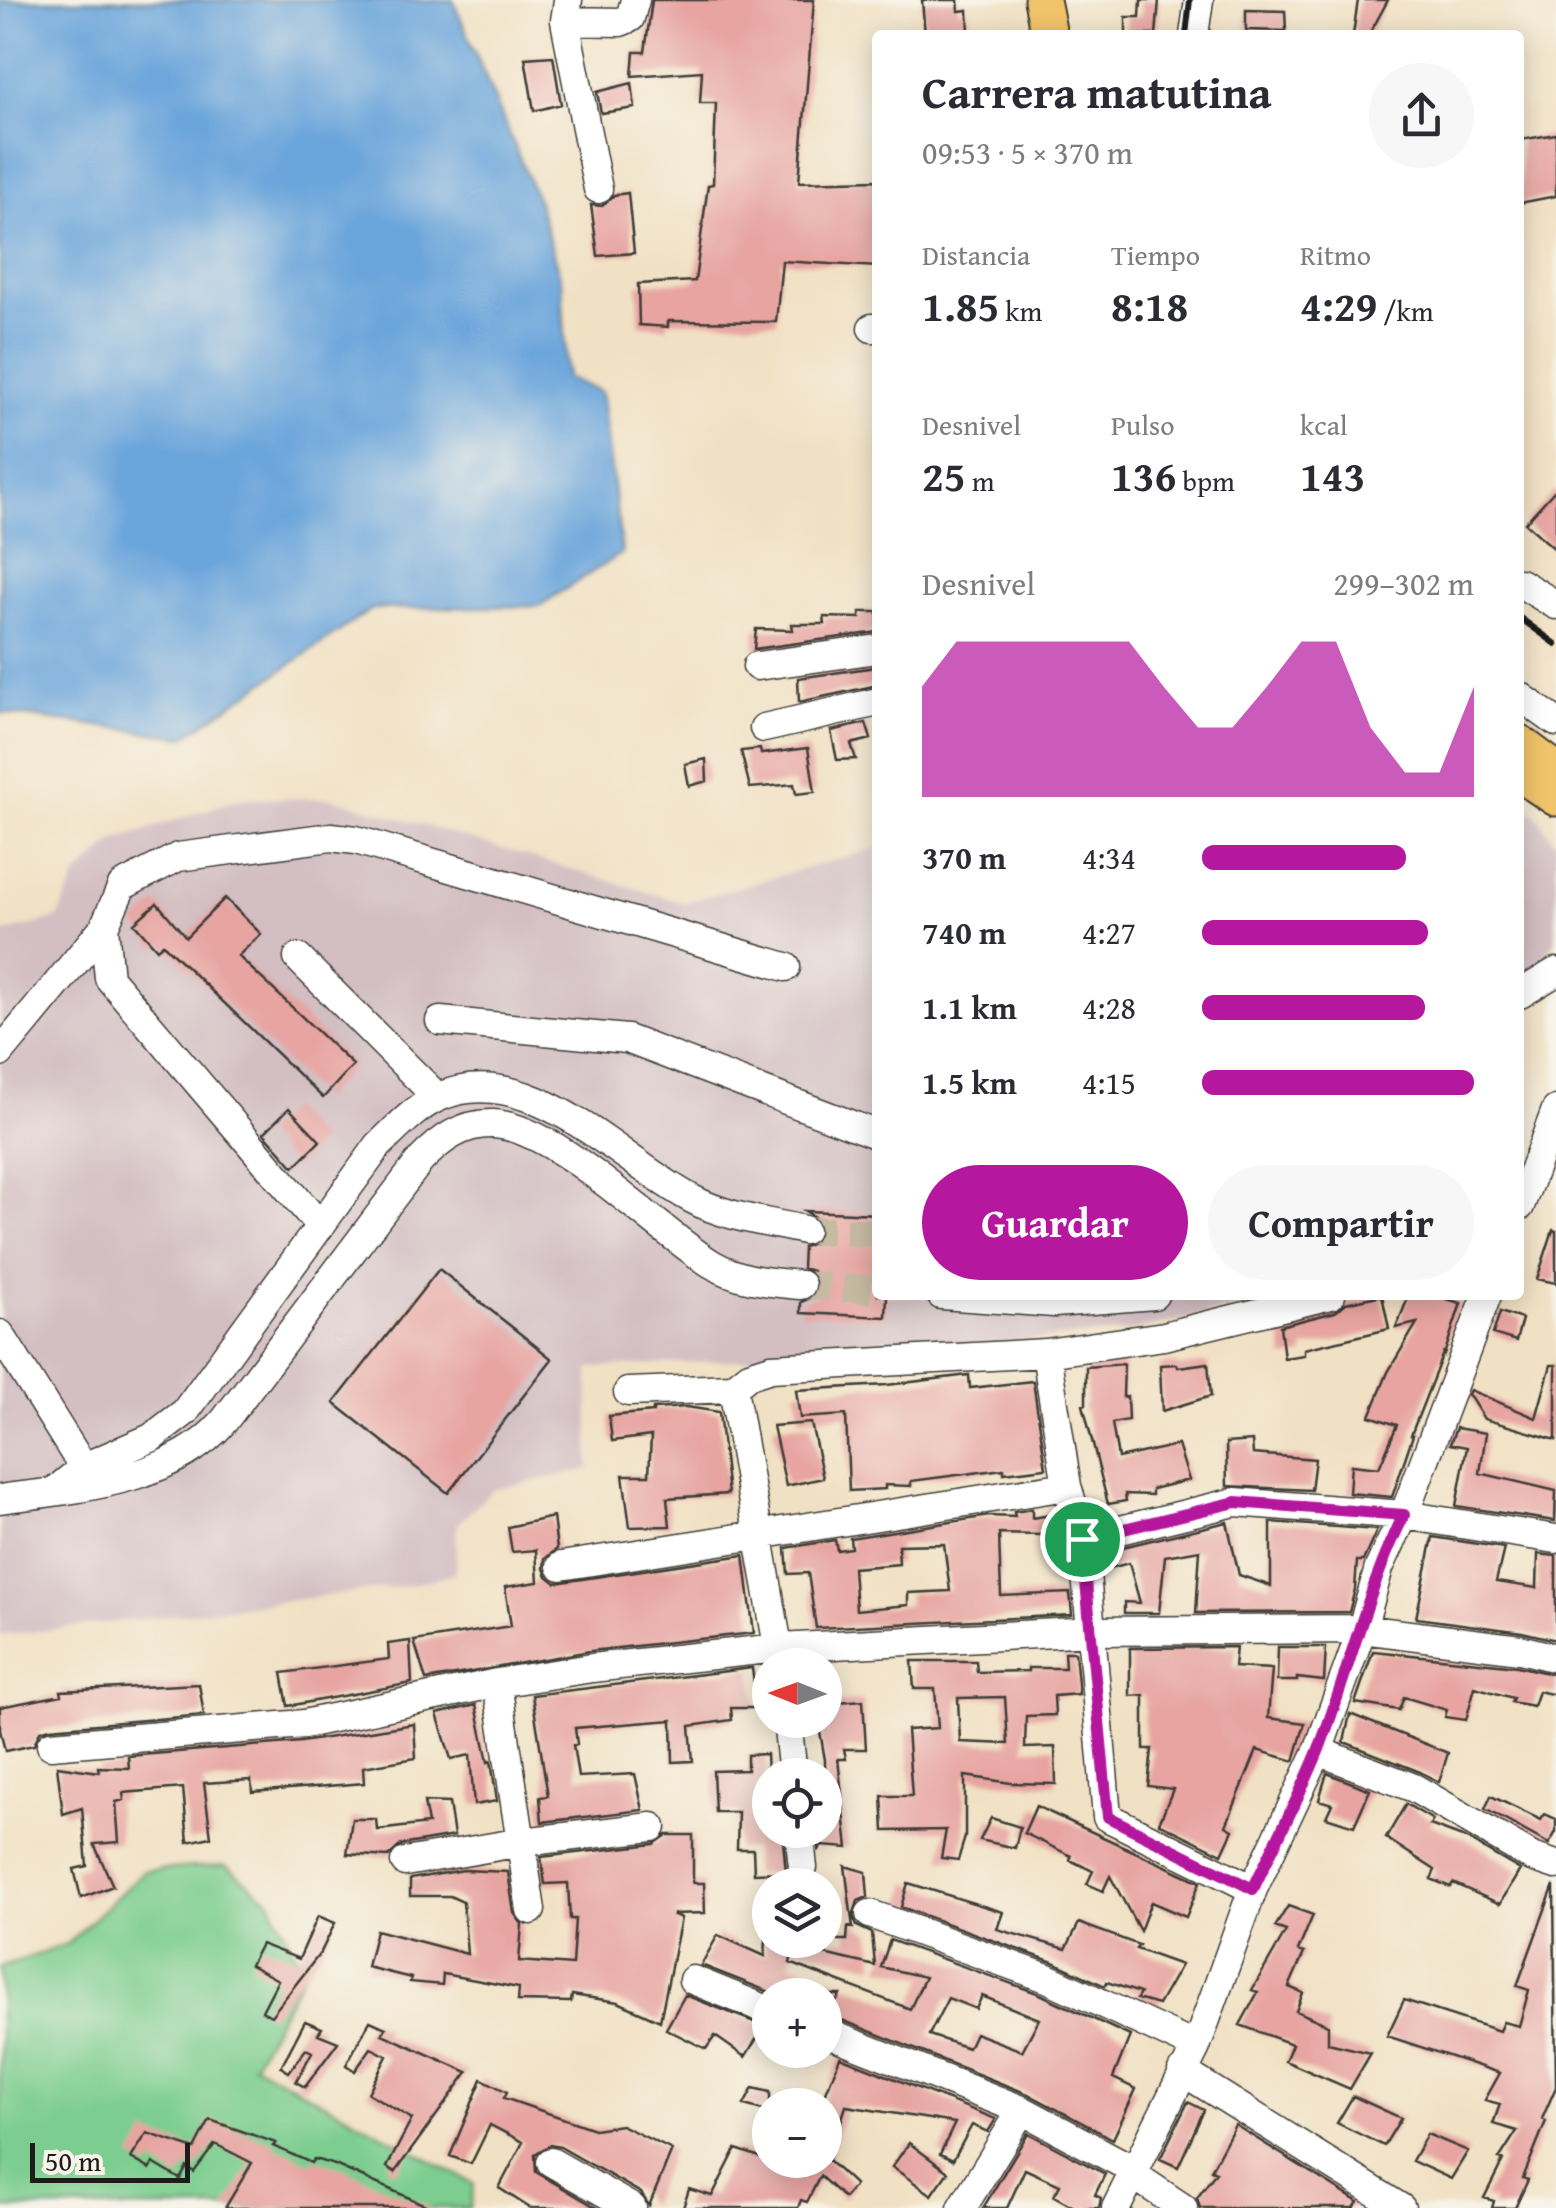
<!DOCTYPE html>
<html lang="es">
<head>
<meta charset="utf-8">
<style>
  body { margin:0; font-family:"Gentium Book Plus",serif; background:#f7f7f7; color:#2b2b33; height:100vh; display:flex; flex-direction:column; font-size:38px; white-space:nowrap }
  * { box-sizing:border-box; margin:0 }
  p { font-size:32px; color:#7c7c81 }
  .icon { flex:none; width:55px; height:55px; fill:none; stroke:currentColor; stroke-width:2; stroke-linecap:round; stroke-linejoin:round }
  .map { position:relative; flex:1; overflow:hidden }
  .drawer { position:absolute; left:872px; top:30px; width:652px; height:1270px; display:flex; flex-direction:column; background:#fff; border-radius:10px; box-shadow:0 5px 25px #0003 }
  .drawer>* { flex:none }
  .needle { width:65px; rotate:271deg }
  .controls { position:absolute; left:752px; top:1648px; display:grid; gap:20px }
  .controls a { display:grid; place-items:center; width:90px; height:90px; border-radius:50%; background:#fff; box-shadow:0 5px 25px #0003; font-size:50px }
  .scale { position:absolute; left:30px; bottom:25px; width:160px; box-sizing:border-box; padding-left:10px; border:5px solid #1c1c1c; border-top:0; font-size:28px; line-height:35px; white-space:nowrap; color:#1c1c1c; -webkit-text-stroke:8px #f7f3e8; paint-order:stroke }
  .pin { position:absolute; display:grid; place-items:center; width:85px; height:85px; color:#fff; margin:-42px; border:5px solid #fff; border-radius:50%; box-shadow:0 2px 10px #0007 }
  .round { display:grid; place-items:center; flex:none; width:105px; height:105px; border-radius:52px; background:#f7f7f7 }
  .headline { display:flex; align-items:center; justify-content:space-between; height:170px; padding:0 50px }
  h1 { font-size:45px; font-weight:700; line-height:75px }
  .stats { display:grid; grid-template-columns:repeat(3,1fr); gap:15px; height:170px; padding:10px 50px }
  .stats div { display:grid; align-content:center }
  .stats b { font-size:42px; font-weight:700 }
  .stats small { font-size:28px; font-weight:400 }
  .stats p { font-size:28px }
  .chart { height:280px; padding:20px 50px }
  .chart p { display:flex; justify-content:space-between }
  .chart svg { width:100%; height:180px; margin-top:10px; fill:#b5179e; opacity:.7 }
  .cta { display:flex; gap:20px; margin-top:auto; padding:20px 50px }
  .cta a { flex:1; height:115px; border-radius:60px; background:#b5179e; color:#fff; font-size:40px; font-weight:700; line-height:115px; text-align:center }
  .cta a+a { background:#f7f7f7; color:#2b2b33 }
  ul { padding:0 50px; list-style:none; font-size:32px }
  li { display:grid; grid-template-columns:160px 120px 1fr; align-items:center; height:75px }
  li i { height:25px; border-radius:12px; background:#b5179e }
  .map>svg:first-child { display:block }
</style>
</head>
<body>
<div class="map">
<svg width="1556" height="2208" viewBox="0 0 1556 2208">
  <rect width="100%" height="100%" fill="#f7f3e8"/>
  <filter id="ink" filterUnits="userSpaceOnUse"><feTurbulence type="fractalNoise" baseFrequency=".01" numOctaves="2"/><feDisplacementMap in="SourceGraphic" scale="20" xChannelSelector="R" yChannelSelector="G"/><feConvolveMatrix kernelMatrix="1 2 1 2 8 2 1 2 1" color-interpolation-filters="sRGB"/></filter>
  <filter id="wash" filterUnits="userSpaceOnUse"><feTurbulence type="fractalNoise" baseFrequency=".0048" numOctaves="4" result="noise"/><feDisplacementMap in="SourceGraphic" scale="40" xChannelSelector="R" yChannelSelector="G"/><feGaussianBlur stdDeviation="2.25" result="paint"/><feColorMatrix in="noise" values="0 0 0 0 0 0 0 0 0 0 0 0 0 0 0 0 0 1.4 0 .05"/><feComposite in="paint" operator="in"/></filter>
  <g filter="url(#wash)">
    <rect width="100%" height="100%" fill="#f1e1c4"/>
    <path fill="#d2bec3" d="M332 798 684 903 877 848 878 1295H1295L1127 1332 864 1353 589 1368V1469L492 1490 457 1525 455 1573 406 1586 0 1636V934L58 918 76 877 114 841 238 799Z
      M1520 804 1535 814 1556 844V940L1537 966 1520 978Z"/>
    <path fill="#7bcd8f" stroke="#4c7456" stroke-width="2.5" d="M225 1865 269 1899 304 1972 253 2064 474 2184 470 2208H0V1968L67 1944 144 1871Z"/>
    <path fill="#6aa5db" stroke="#43607c" stroke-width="2.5" d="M0 0H453L538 202 562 284 567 378 601 392 622 553 539 606 372 609 184 737 0 713Z"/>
    <g id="blocks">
      <path fill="#e7a4a1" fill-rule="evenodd" d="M652 0H814L799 182 878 180V267L782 261 776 322 668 321V327L639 325 638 284 695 281 708 185 713 184 716 103H700L702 71 632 76 634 52H645Z
        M922 0H958L959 11 968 10 969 32 925 35Z
        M1141 0H1159L1156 35H1126V17H1140Z
        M1358 0H1388L1369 35H1353Z
        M1246 10 1285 11 1286 31 1246 30Z
        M553 56 561 104 534 111 525 58Z
        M632 83 635 108 601 113 597 92Z
        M1556 134V196L1520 203V140Z
        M628 193 634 253 598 256 591 205 602 206 614 195Z
        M1556 489V550L1525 523Z
        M860 612H878V632L754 649 756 629 793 630 792 624H825L824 617 860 618Z
        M876 667 878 685 799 702 798 678Z
        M866 723 871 739 851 744 856 759 837 760 831 731Z
        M808 748 815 792 796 794 794 784 750 788 741 751 760 749 761 754Z
        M706 759 707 781 689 786 685 764Z
        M225 898 261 934 238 956 353 1065 323 1098 163 944 157 949 134 923 157 903 186 937Z
        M289 1108 320 1141 294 1167 264 1133Z
        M805 1211 878 1214V1295H887L886 1317 801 1313V1302L815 1296 818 1286 812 1271 802 1268 803 1247 816 1242 821 1233 816 1218Z
        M1553 1230 1556 1231V1283L1537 1279Z
        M439 1269 552 1359 448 1493 334 1403Z
        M1382 1295 1389 1329 1304 1349V1355L1284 1358 1280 1326 1335 1312 1346 1303Z
        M1409 1295H1431L1461 1303 1444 1355 1443 1353 1411 1435H1413L1392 1497 1349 1493 1351 1465 1379 1468 1397 1425 1370 1416 1388 1372 1417 1323 1396 1328Z
        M1500 1312 1522 1319 1516 1341 1493 1334Z
        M1208 1363 1211 1396 1162 1411 1160 1365 1177 1364 1178 1367Z
        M1124 1364 1123 1397 1127 1396 1128 1420 1112 1423 1118 1458 1178 1445 1189 1480 1152 1489V1495L1125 1494 1126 1501 1108 1504 1083 1405 1086 1404V1367Z
        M1551 1365H1556V1440L1484 1419 1468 1394 1470 1390 1536 1418Z
        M969 1375 970 1388 1033 1381 1046 1468 1004 1473V1469L911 1481V1486L885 1485V1489L849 1491 846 1415 800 1418 796 1390 887 1385Z
        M687 1407 719 1412 728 1494 667 1498 670 1526 630 1527 623 1475H649L651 1436 612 1441 609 1416 653 1412V1409Z
        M811 1423 823 1478 786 1486 773 1426Z
        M1456 1428 1486 1433 1480 1473 1556 1491 1555 1521 1456 1506 1467 1447 1450 1444Z
        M1252 1441 1253 1454 1315 1459 1311 1490 1227 1486 1226 1443Z
        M1032 1509V1518L1057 1514 1067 1552 1045 1553 1043 1535 999 1534 1001 1596 1070 1593 1072 1615 816 1628 808 1573 788 1574 786 1548 835 1540 837 1550 851 1548 850 1538 989 1516 1015 1517 1014 1512ZM944 1544 950 1591 908 1593V1605L856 1610 853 1568 899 1564 898 1545Z
        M553 1517 557 1549 545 1559 544 1568 547 1576 556 1583 744 1555 754 1633 590 1651 426 1680 414 1641 511 1626 505 1587 538 1582 536 1550 512 1552 508 1527Z
        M1227 1522 1239 1575 1271 1586V1522L1377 1530 1363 1561H1357L1355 1589 1349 1612 1196 1613 1200 1550 1165 1556 1159 1613H1124V1602L1140 1603 1129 1563 1103 1570 1102 1552Z
        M1433 1537 1504 1548 1496 1582 1537 1588 1538 1554 1556 1556V1640L1522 1632 1416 1618Z
        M410 1641 412 1683 288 1706 282 1673 389 1659 388 1644Z
        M1236 1647 1234 1667 1272 1669 1268 1718 1305 1723 1294 1761 1257 1750 1226 1826 1233 1830 1222 1854 1159 1823 1173 1789 1148 1786 1152 1749H1144V1695L1130 1696V1648Z
        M1278 1647H1326L1324 1681 1297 1678V1681H1277Z
        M1373 1651 1517 1666 1556 1675V1695L1538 1691 1533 1706 1511 1702 1513 1698 1475 1687 1466 1720 1445 1717 1447 1710 1404 1697 1399 1710 1355 1703Z
        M1064 1652H1075L1079 1694 1054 1696 1055 1715 1026 1716 1025 1748 1055 1747 1056 1784 1011 1783 965 1776V1837L958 1860 941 1858 946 1830 884 1831 882 1796H912L907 1730 938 1728 935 1689H914L912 1661H976L977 1672 1028 1671V1668H1065ZM1005 1697 1008 1744 960 1742 958 1698Z
        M752 1668 757 1708H731L732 1720 690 1726 693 1761 673 1762 672 1720 575 1728 577 1744 573 1745 578 1777 635 1774 643 1810 542 1822 540 1797 548 1796 532 1695Z
        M199 1684 204 1715 50 1728 40 1731 34 1745 5 1751 0 1730V1707L62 1695 61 1691Z
        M863 1700 866 1749H844L846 1759H838L848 1848 822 1846 819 1850 817 1830H825V1760L818 1720H825V1703Z
        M476 1705 488 1762 491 1761 497 1801 474 1805 470 1755 451 1759 437 1714Z
        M1350 1714 1448 1753 1439 1782 1420 1772 1344 1742Z
        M414 1724 416 1758 363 1767 364 1783 252 1792 251 1780 204 1783 211 1837 188 1842 183 1788 123 1793 124 1800 116 1802 119 1842 94 1844 113 1886 81 1898 74 1869 87 1866 82 1808 63 1814 57 1766 99 1772 98 1767 129 1768 128 1756 301 1742Z
        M766 1754 770 1830H782L786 1872 754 1873 753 1849H737L738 1812H715L713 1771 747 1770V1755Z
        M1327 1773 1370 1790 1354 1826 1326 1817 1332 1804 1319 1800Z
        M1491 1796 1541 1820 1545 1814 1556 1819V1832L1549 1844 1485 1809Z
        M424 1802 449 1803 454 1836 401 1845 388 1857 347 1854 352 1819H376L377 1830 428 1824Z
        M1406 1804 1433 1820 1430 1825 1465 1838 1520 1870 1500 1904 1453 1883 1450 1887 1431 1879 1435 1870 1386 1838Z
        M1036 1806 1200 1882 1186 1917 1151 1902 1140 1931 1110 1876 1103 1891 1087 1884 1093 1871 1070 1860 1071 1856 1024 1833Z
        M991 1818 1020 1827 1015 1848 980 1840Z
        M667 1835H693V1883H704L705 1913 672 1914 681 1918 660 2021 618 2002 572 1995 571 2002 518 2001 519 1988 443 1974 442 1985 410 1982 411 1978 367 1967 376 1930 467 1954 463 1902 450 1896H410V1879L464 1870 508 1872 514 1913 522 1924 519 1961 572 1965 575 1919H570L568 1883 545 1884 541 1857 654 1844Z
        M845 1866 866 1872 868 1897 858 1901 853 1916 857 1926 872 1933 875 1966 794 1947 790 1963 910 2009 925 1977 881 1967 890 1940 1040 1994 1130 2036 1113 2078 1136 2089 1113 2139 1028 2094 829 2015 840 1995H777L701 1965 718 1935 765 1956 766 1940H847L848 1927 853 1928ZM982 1996 1039 2019 1022 2051 975 2033 968 2048 929 2035 948 1998 976 2009Z
        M908 1883 1003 1912 997 1929 1066 1949 1079 1923 1139 1945 1136 1949 1181 1965 1158 2005 1137 1999 1140 1993 1107 1982 1105 1986 1053 1962 901 1907Z
        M1554 1885 1556 2087 1542 2119 1546 2121 1523 2178 1528 2180 1515 2208H1492L1494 2201 1484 2198 1503 2160 1499 2159 1517 2131 1493 2124 1500 2104 1485 2100 1500 2073 1387 2036 1404 2000 1499 2031 1503 2022 1519 2026 1529 1990 1517 1986Z
        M1288 1906 1313 1915 1298 1951 1304 1953 1289 1987 1303 1993 1296 2011 1328 2025V2043L1371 2053 1350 2089 1285 2061 1292 2044 1240 2025 1258 1992 1252 1990 1286 1931 1275 1927Z
        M318 1916 335 1923 321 1952 271 2016 262 2011 278 1980 250 1965 261 1944 299 1959Z
        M685 1995 770 2028V2042L757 2038 745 2057 715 2036 706 2049 666 2029Z
        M305 2021 322 2028 318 2034 338 2042 305 2087 296 2082 312 2052 306 2049 289 2072 281 2067Z
        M370 2021 386 2028 382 2034 468 2072 395 2172 387 2167 412 2119 368 2093 387 2056 371 2048 355 2071 346 2065Z
        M840 2057 996 2119 988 2132 972 2125 953 2160 940 2154 955 2123 846 2106 829 2159 825 2158V2105H821Z
        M482 2079 507 2092 504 2098 594 2129 621 2125 672 2150 649 2206 641 2193 560 2147 550 2145 535 2154 536 2172 597 2208H530L499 2188 523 2142 490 2125 471 2164 450 2156Z
        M753 2088 770 2092V2112L744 2105Z
        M1353 2096 1401 2118 1384 2146 1337 2123Z
        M1188 2102 1204 2110 1178 2167 1160 2159Z
        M210 2120 276 2143 273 2146 311 2163 314 2159 335 2165 432 2208H225L252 2163 215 2144 194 2172 187 2167 180 2179 153 2163 150 2169 131 2158 147 2133 195 2149Z
        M1235 2125 1358 2202 1354 2208H1200L1197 2198 1216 2172 1211 2170Z
        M1028 2133 1105 2174 1095 2195 1101 2198 1099 2208H1076L1054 2196 1060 2185 1025 2169 1007 2208H983Z
        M1427 2134 1468 2151 1451 2179 1412 2161Z
        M909 2143 948 2172 932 2195 892 2167Z
        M736 2149 769 2160H828L855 2185 844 2198 820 2176 807 2202 801 2200 798 2208H683L689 2189 712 2196Z"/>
    </g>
  </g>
  <g filter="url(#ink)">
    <use href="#blocks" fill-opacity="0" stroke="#3c3a35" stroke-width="2.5"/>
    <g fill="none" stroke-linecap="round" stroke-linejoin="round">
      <path stroke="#c6baa2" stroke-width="28" stroke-dasharray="28 14" stroke-linecap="butt" d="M804 1230 878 1233
        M801 1285 878 1290"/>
      <g stroke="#3c3a35" stroke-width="31">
        <path id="minor" d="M568 0 565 21 598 189
          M565 21 620 22 630 18 635 0
          M1194 35 1199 0
          M872 328H878
          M1520 583 1556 605
          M757 666 878 649
          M1520 696 1556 722
          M764 728 878 702
          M298 958 437 1097
          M1520 994 1556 972
          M440 1021 627 1039 878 1135
          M0 1053 104 927
          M1520 1206 1556 1110
          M320 1226 109 978 104 927 122 886 178 857 331 837 356 840 786 967
          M941 1295 1054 1303 1154 1295
          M0 1334 92 1481
          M1046 1353 1067 1486 1083 1539 1107 1817 1253 1889
          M733 1388 781 1664
          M628 1392 733 1388 749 1375 771 1368 1046 1353 1164 1336 1331 1295
          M55 1491 84 1467 151 1438 185 1412 379 1145C397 1128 416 1107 439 1097 529 1058 617 1159 692 1199 725 1217 768 1222 804 1230
          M0 1499C74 1489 173 1482 224 1421L420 1161C440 1140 462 1123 493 1124 558 1127 654 1229 712 1264 741 1281 769 1282 801 1285
          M1083 1539 1235 1502 1404 1515 1556 1539
          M561 1566 1067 1486
          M497 1683 531 1910
          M787 1720 793 1775
          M51 1745 304 1724 497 1683 592 1668 779 1648 1093 1631 1362 1629 1520 1649 1556 1658
          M1318 1751 1414 1788 1532 1857 1556 1865
          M799 1830 803 1868
          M405 1862 522 1842 652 1827
          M870 1914 1047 1978 1196 2047
          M693 1980 770 2011
          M825 2032 1022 2110 1134 2170
          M1182 2071 1401 2208
          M551 2162 632 2208
          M1132 2174 1183 2208
          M962 2208 1022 2110
          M1116 2208 1196 2047 1253 1889 1318 1751 1362 1629 1379 1568 1404 1515 1487 1295"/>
      </g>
      <g stroke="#3c3a35" stroke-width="39">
        <path id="major" d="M1042 0 1049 35
          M1520 743 1556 770
          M1520 774 1556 798"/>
      </g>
      <use href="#minor" stroke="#fff" stroke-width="28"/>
      <use href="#major" stroke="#f1c36a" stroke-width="35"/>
      <path stroke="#1c1c1c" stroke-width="6" d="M1186 35 1190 0
        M1520 618 1556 644"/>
    </g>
  </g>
  <g fill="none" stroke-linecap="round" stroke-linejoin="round" filter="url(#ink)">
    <g stroke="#fff" stroke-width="20">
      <path id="route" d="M1236 1502 1404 1515C1367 1589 1349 1671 1319 1749 1300 1796 1275 1843 1253 1889L1108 1817 1082 1539Z"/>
    </g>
    <use href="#route" stroke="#b5179e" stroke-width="12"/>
  </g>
</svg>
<div class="controls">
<a><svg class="needle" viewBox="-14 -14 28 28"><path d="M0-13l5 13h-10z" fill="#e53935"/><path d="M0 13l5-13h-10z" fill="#7c7c81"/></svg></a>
<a><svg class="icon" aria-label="locate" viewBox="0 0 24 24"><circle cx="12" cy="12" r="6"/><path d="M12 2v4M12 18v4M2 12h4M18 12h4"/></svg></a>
<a><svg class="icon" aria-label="layers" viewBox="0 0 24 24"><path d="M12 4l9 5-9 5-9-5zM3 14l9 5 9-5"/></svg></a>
<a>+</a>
<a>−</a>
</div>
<div class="scale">50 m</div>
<div class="pin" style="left:1082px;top:1539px;background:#1e9e55"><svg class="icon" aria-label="arrive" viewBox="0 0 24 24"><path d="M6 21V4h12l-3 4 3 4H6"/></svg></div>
<section class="drawer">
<div class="headline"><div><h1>Carrera matutina</h1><p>09:53 · 5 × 370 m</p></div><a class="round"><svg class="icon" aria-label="share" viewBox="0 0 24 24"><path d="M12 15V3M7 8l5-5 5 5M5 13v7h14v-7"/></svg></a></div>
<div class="stats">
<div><p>Distancia</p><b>1.85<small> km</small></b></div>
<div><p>Tiempo</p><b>8:18</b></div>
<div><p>Ritmo</p><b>4:29<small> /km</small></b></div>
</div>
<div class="stats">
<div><p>Desnivel</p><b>25<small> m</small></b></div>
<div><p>Pulso</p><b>136<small> bpm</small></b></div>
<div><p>kcal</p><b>143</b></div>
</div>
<div class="chart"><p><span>Desnivel</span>299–302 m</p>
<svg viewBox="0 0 160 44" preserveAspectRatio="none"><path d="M0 44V17L10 6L20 6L30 6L40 6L50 6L60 6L70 17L80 27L90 27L100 17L110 6L120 6L130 27L140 38L150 38L160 17V44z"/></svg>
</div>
<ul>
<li><b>370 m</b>4:34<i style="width:75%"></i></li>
<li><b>740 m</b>4:27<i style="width:83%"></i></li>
<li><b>1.1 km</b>4:28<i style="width:82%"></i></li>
<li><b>1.5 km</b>4:15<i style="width:100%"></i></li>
</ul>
<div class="cta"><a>Guardar</a><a>Compartir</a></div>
</section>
</div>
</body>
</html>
